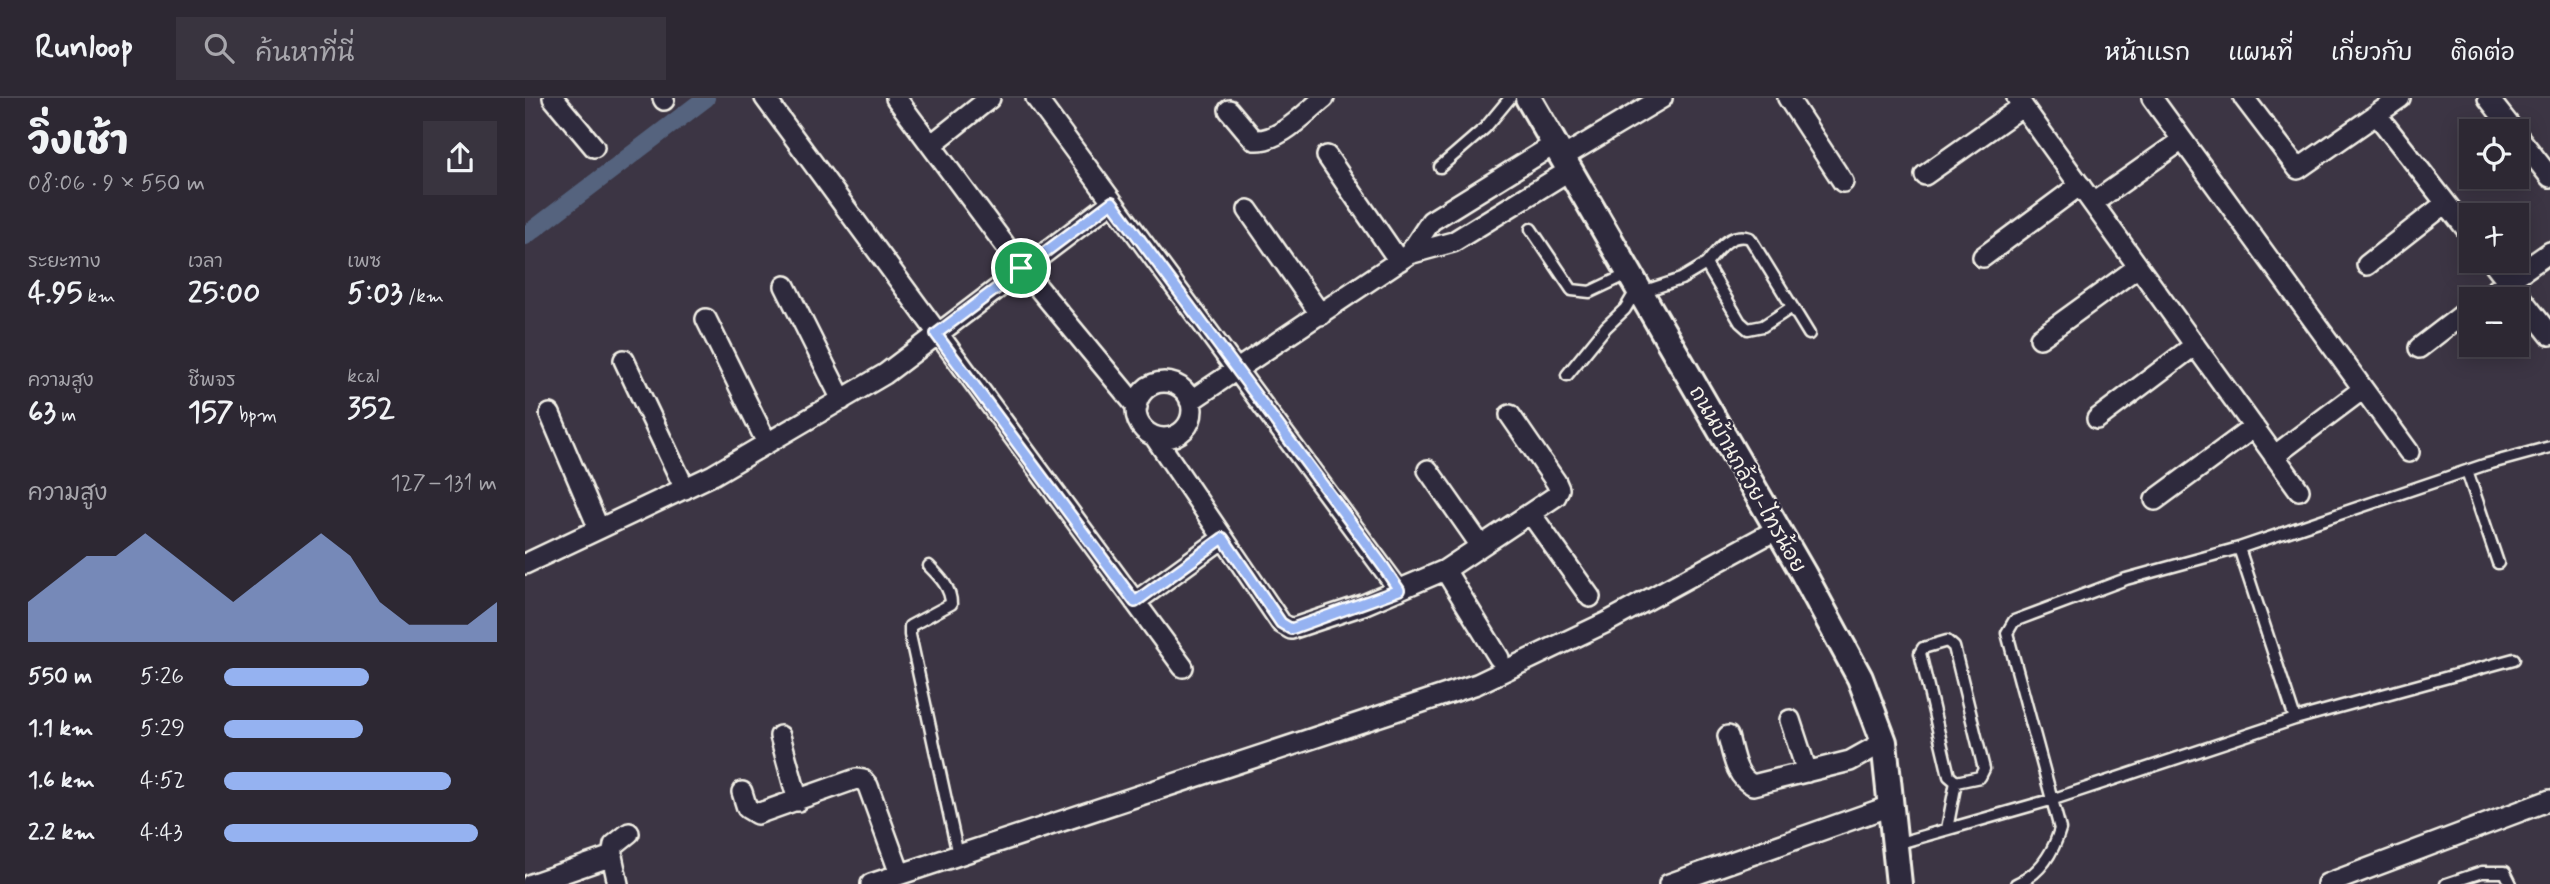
<!DOCTYPE html>
<html lang="th">
<head>
<meta charset="utf-8">
<style>
  body { margin:0; font-family:Mynerve,"Playpen Sans Thai",sans-serif; background:#39343f; color:#f1f3f6; height:100vh; display:flex; flex-direction:column; font-size:26px; white-space:nowrap }
  * { box-sizing:border-box; margin:0 }
  p { font-size:23px; color:#a7a6ac }
  .icon { flex:none; width:38px; height:38px; fill:none; stroke:currentColor; stroke-width:2; stroke-linecap:round; stroke-linejoin:round }
  .map { position:relative; flex:1; overflow:hidden }
  .side { display:flex; flex-direction:column; background:#2d2833; width:525px }
  .side>* { flex:none }
  .buttons { position:absolute; left:1934px; top:21px; display:grid; gap:14px }
  .buttons a { display:grid; place-items:center; width:70px; height:70px; border-radius:0px; background:#2d2833; box-shadow:0 4px 18px #0003,0 0 0 2px #48444e; font-size:35px }
  .pin { position:absolute; display:grid; place-items:center; width:60px; height:60px; color:#fff; margin:-30px; border:4px solid #fff; border-radius:50%; box-shadow:0 2px 7px #0007 }
  .round { display:grid; place-items:center; flex:none; width:74px; height:74px; border-radius:0px; background:#39343f }
  .headline { display:flex; align-items:center; justify-content:space-between; height:119px; padding:0 28px }
  h1 { font-size:38px; font-weight:800; line-height:52px }
  .metrics { display:grid; grid-template-columns:repeat(3,1fr); gap:10px; height:119px; padding:7px 28px }
  .metrics div { display:grid; align-content:center }
  .metrics b { font-size:30px; font-weight:800 }
  .metrics small { font-size:19px; font-weight:400 }
  .metrics p { font-size:19px }
  .chart { height:196px; padding:14px 28px }
  .chart p { display:flex; justify-content:space-between }
  .chart svg { width:100%; height:126px; margin-top:7px; fill:#95b2f1; opacity:.7 }
  ul { padding:0 28px; list-style:none; font-size:23px }
  li { display:grid; grid-template-columns:112px 84px 1fr; align-items:center; height:52px }
  li i { height:18px; border-radius:9px; background:#95b2f1 }
  header { display:flex; align-items:center; gap:42px; box-sizing:border-box; height:98px; padding:0 35px; background:#2d2833; border-bottom:2px solid #48444e }
  header strong { font-size:33px }
  nav { display:flex; gap:38px; margin-inline-start:auto; font-size:24px }
  .search { width:490px; height:63px; background:#39343f; display:flex; align-items:center; gap:18px; box-sizing:border-box; padding:0 24px; border-radius:0px; color:#a7a6ac; font-size:26px }
  main { display:flex; flex:1; min-height:0 }
  .map>svg:first-child { display:block }
</style>
</head>
<body>
<header>
<strong>Runloop</strong>
<div class="search"><svg class="icon" aria-label="search" viewBox="0 0 24 24"><circle cx="10" cy="10" r="6"/><path d="M15 15l6 6"/></svg>ค้นหาที่นี่</div>
<nav><a>หน้าแรก</a><a>แผนที่</a><a>เกี่ยวกับ</a><a>ติดต่อ</a></nav>
</header>
<main>
<section class="side">
<div class="headline"><div><h1>วิ่งเช้า</h1><p>08:06 · 9 × 550 m</p></div><a class="round"><svg class="icon" aria-label="share" viewBox="0 0 24 24"><path d="M12 15V3M7 8l5-5 5 5M5 13v7h14v-7"/></svg></a></div>
<div class="metrics">
<div><p>ระยะทาง</p><b>4.95<small> km</small></b></div>
<div><p>เวลา</p><b>25:00</b></div>
<div><p>เพซ</p><b>5:03<small> /km</small></b></div>
</div>
<div class="metrics">
<div><p>ความสูง</p><b>63<small> m</small></b></div>
<div><p>ชีพจร</p><b>157<small> bpm</small></b></div>
<div><p>kcal</p><b>352</b></div>
</div>
<div class="chart"><p><span>ความสูง</span>127–131 m</p>
<svg viewBox="0 0 160 44" preserveAspectRatio="none"><path d="M0 44V30L10 22L20 14L30 14L40 6L50 14L60 22L70 30L80 22L90 14L100 6L110 14L120 30L130 38L140 38L150 38L160 30V44z"/></svg>
</div>
<ul>
<li><b>550 m</b>5:26<i style="width:53%"></i></li>
<li><b>1.1 km</b>5:29<i style="width:51%"></i></li>
<li><b>1.6 km</b>4:52<i style="width:83%"></i></li>
<li><b>2.2 km</b>4:43<i style="width:93%"></i></li>
</ul>
</section>
<div class="map">
<svg width="2025" height="786" viewBox="0 0 2025 786">
  <rect width="100%" height="100%" fill="#3c3544"/>
  <filter id="ink" filterUnits="userSpaceOnUse"><feTurbulence type="fractalNoise" baseFrequency=".0143" numOctaves="2"/><feDisplacementMap in="SourceGraphic" scale="14" xChannelSelector="R" yChannelSelector="G"/><feConvolveMatrix kernelMatrix="1 2 1 2 8 2 1 2 1" color-interpolation-filters="sRGB"/></filter>
  <g filter="url(#ink)">
    <g fill="none" stroke-linecap="round" stroke-linejoin="round">
      <path stroke="#54637e" stroke-width="18" d="M0 138 181 0"/>
      <g stroke="#f4f1e8" stroke-width="15">
        <path id="service" d="M915 69 960 30 985 0
          M1006 131 1047 192 1065 194 1105 175
          M1181 166C1192 153 1205 133 1225 140L1284 236
          M1117 194 1156 181 1181 166 1215 224 1223 231 1238 228 1267 209
          M1042 277 1081 229 1100 211 1112 191
          M1942 373 1973 465
          M1714 450 1770 621
          M404 468C415 479 426 490 426 506L385 528V537L433 757
          M1422 543 1429 549 1459 671 1455 679 1431 684 1424 678 1395 555 1398 550Z
          M1422 731 1431 684
          M1371 746 1529 701 1770 621 1989 561
          M1491 786C1515 776 1528 755 1535 731L1482 535 1489 523 1601 481 1714 450 1959 367 2025 349
          M1921 786 1957 774H1980L1986 786"/>
      </g>
      <g stroke="#f4f1e8" stroke-width="24">
        <path id="minor" d="M28 0 69 49
          M138 0 139 2
          M240 0 658 569
          M371 0 497 170 612 309
          M511 0 874 492
          M1263 0 1318 84
          M1492 0 1774 392
          M1627 0 1884 354
          M1719 0 1773 71 1875 0
          M1963 0 1989 33
          M704 12 729 42C755 44 780 15 799 0
          M1852 17 1946 137
          M1992 37 2025 79
          M406 47 465 0
          M802 58 874 163
          M1038 59 1137 0
          M1400 77 1498 8
          M1568 105 1657 42
          M723 112 796 217
          M884 156 906 123 1030 46
          M1458 159 1555 87
          M1967 163 2025 237
          M1842 167 1921 105
          M260 188 317 302
          M1958 201 2025 154
          M181 221 242 345
          M1515 240 1613 169
          M1894 250 1946 210
          M99 262 160 391
          M611 312a28 28 0 1 1 56 0a28 28 0 1 1-56 0Z
          M665 303 884 156 928 144 1045 72
          M25 316 74 431
          M1572 321 1670 247
          M629 338 756 525 766 531 838 507 920 472 1031 398 1034 391 1031 384 985 317
          M1749 358 1838 291
          M903 372 956 448
          M1630 402 1729 329
          M1006 416 1065 499
          M0 466 188 377 360 276 587 104
          M920 472 974 560
          M610 504 698 440
          M1265 622 1282 674
          M255 638 273 703
          M1203 638C1208 656 1210 679 1228 687L1325 663 1359 644
          M217 694 222 710 232 716 331 681 338 682 343 688 375 776
          M6 786 87 758
          M93 786 87 758 89 747 104 735
          M346 786 952 586 1082 524 1251 432
          M1144 786 1365 708
          M1802 786 2025 702"/>
      </g>
      <g stroke="#f4f1e8" stroke-width="30">
        <path id="tertiary" d="M1003 0 1278 475 1335 580 1359 644 1374 786"/>
      </g>
      <use href="#service" stroke="#2f2a3d" stroke-width="10"/>
      <use href="#minor" stroke="#2f2a3d" stroke-width="19"/>
      <use href="#tertiary" stroke="#2f2a3d" stroke-width="24"/>
    </g>
  </g>
  <g fill="none" stroke-linecap="round" stroke-linejoin="round" filter="url(#ink)">
    <g stroke="#fff" stroke-width="14">
      <path id="route" d="M587 104 858 468 874 492 766 531 756 525 698 440 610 504 411 236Z"/>
    </g>
    <use href="#route" stroke="#95b2f1" stroke-width="9"/>
  </g>
  <g text-anchor="middle" stroke-width="5" stroke-linejoin="round" paint-order="stroke">
    <g font-size="21" fill="#f4f1e8" stroke="#2f2a3d">
      <text transform="translate(1223 381) rotate(60)" y="7">ถนนบ้านกล้วย-ไทรน้อย</text>
    </g>
  </g>
</svg>
<div class="buttons">
<a><svg class="icon" aria-label="locate" viewBox="0 0 24 24"><circle cx="12" cy="12" r="6"/><path d="M12 2v4M12 18v4M2 12h4M18 12h4"/></svg></a>
<a>+</a>
<a>−</a>
</div>
<div class="pin" style="left:496px;top:170px;background:#1e9e55"><svg class="icon" aria-label="arrive" viewBox="0 0 24 24"><path d="M6 21V4h12l-3 4 3 4H6"/></svg></div>
</div>
</main>
</body>
</html>
